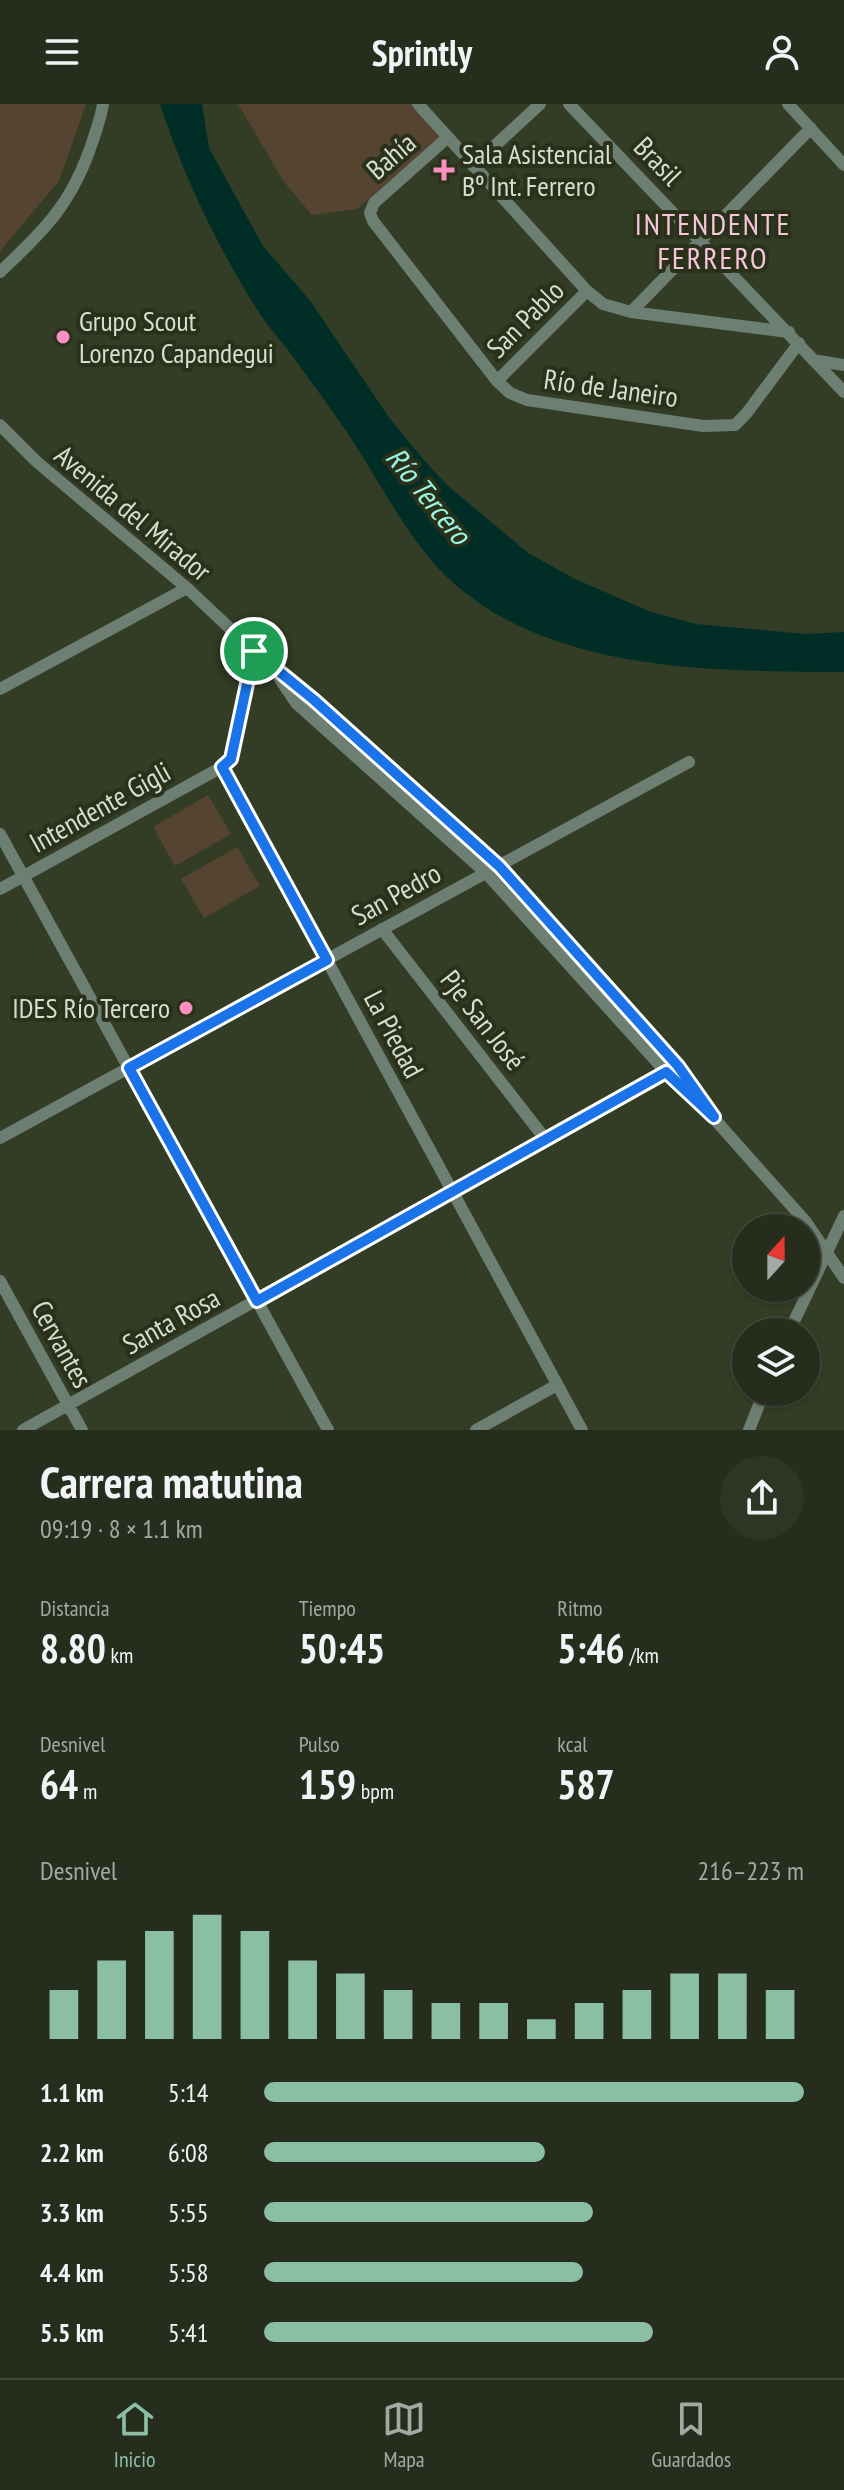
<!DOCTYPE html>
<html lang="es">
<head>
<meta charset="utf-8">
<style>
  body { margin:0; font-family:"PT Sans Narrow",sans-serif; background:#2e3525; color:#f1f3f6; height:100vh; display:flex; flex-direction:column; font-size:30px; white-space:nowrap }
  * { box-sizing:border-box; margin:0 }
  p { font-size:26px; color:#a4a8a3 }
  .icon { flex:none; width:44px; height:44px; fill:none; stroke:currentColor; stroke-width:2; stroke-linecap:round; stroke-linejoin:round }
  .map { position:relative; height:1326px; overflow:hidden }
  .side { display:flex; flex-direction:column; background:#262d1c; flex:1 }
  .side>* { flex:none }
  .needle { width:52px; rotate:21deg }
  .tools { position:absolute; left:732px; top:1110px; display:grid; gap:16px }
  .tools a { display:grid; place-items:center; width:88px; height:88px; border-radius:50%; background:#262d1c; box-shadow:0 2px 6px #0004,0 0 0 2px #42493b; font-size:40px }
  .pin { position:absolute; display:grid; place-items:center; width:68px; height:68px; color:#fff; margin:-34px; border:4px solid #fff; border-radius:50%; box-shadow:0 2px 8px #0007 }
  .round { display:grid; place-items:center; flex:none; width:84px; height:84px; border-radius:42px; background:#2e3525 }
  .summary { display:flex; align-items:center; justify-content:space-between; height:136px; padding:0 40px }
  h1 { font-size:44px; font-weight:600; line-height:60px }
  .figures { display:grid; grid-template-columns:repeat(3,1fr); gap:12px; height:136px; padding:8px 40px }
  .figures div { display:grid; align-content:center }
  .figures b { font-size:40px; font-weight:600 }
  .figures small { font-size:22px; font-weight:400 }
  .figures p { font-size:22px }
  .chart { height:224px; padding:16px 40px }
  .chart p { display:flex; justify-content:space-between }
  .chart svg { width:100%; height:144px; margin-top:8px; stroke:#8abfa5; stroke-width:6 }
  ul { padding:0 40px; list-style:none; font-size:26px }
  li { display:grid; grid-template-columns:128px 96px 1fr; align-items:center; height:60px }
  li i { height:20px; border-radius:10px; background:#8abfa5 }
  header { display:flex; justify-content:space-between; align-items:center; height:104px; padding:0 40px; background:#262d1c; font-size:36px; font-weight:600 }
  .dock { display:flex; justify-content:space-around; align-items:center; height:112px; border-top:2px solid #42493b; background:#262d1c; font-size:22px; color:#a4a8a3 }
  .dock a { display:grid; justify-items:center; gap:4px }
  .dock .on { color:#8abfa5 }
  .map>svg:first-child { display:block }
</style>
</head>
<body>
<header><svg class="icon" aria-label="menu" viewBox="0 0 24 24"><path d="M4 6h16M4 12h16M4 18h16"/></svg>Sprintly<svg class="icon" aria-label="person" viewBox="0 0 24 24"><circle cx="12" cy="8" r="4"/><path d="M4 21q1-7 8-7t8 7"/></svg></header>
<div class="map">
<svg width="844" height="1326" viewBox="0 0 844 1326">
  <rect width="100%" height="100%" fill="#333c25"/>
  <path fill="#55442f" d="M0 0H86L59 77 0 147Z
    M238 0H412L440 33 357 105 312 111 284 78Z
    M208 691 231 730 175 762 153 723Z
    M237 743 260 782 204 814 181 775Z"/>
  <path fill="#002e27" d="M160 0H202L209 44 263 142 311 198 388 312 422 354 447 381 528 449 575 475 651 508 696 520 806 530 844 528V568C711 567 538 569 439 465 401 424 376 370 344 324 326 298 307 272 288 246 278 233 267 221 258 207 218 144 183 71 160 0Z"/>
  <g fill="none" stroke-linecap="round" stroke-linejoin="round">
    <path stroke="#6d7f72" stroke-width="12" d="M418 0 587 187 603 200 631 208 789 228
      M569 0 844 288
      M788 0 844 61
      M447 34 374 99 370 109 373 117 497 277 510 289 527 296 703 322 735 321 746 310 799 239
      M473 62 540 0
      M0 168C46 125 73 98 93 36 97 24 101 13 103 0
      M631 208 811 24
      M813 256 844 261
      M497 277 587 187
      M0 321 37 358 187 484 272 564 314 596 499 762 678 962 714 1013
      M254 547 231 655 222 663 582 1326
      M280 575 296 599 486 769 666 968 694 994
      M0 585 187 484
      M0 730 328 1326
      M0 785 222 663
      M382 825 546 1036
      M710 1010 806 1118 844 1174
      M0 1034 689 658
      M0 1177 82 1326
      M789 1228 844 1112
      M23 1326 672 965
      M476 1326 557 1281
      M749 1326 764 1288"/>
  </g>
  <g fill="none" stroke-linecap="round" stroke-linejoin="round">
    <g stroke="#fff" stroke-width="16">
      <path id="route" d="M254 547 314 596 499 762 678 962 714 1013 666 968 257 1197 129 964 327 856 222 663 231 655Z"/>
    </g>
    <use href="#route" stroke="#1a73e8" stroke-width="10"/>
  </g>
  <g fill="#fc8fc1" stroke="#29311b" stroke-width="3">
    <path d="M440 54h8v8h8v8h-8v8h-8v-8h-8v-8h8z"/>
    <circle cx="63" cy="233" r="8"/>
    <circle cx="186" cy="904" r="8"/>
  </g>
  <g text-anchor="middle" stroke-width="8" stroke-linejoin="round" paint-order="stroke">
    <g font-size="28" fill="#d7ddcf" stroke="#29311b" text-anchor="start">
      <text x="462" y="60">Sala Asistencial<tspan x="462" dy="32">Bº Int. Ferrero</tspan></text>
      <text x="79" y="227">Grupo Scout<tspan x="79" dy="32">Lorenzo Capandegui</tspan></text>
      <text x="170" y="914" text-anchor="end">IDES Río Tercero</text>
    </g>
    <g font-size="28" fill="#d7ddcf" stroke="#29311b">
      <text transform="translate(391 52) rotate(-41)" y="10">Bahía</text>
      <text transform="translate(658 57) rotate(46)" y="10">Brasil</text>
      <text transform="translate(525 215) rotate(-45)" y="10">San Pablo</text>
      <text transform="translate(611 284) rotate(8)" y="10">Río de Janeiro</text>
      <text transform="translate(133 409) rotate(40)" y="10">Avenida del Mirador</text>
      <text transform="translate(100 703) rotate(-29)" y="10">Intendente Gigli</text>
      <text transform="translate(396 790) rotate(-29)" y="10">San Pedro</text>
      <text transform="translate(483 916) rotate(52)" y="10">Pje San José</text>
      <text transform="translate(394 930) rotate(62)" y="10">La Piedad</text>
      <text transform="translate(171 1217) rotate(-29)" y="10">Santa Rosa</text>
      <text transform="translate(62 1240) rotate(61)" y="10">Cervantes</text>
    </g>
    <g font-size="30" letter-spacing="2" fill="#f6c6da" stroke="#29311b">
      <text x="713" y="131">INTENDENTE<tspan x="713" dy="34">FERRERO</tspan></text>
    </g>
    <g font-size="30" font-style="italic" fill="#9af7e5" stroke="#29311b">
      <text transform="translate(428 392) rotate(51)" y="10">Río Tercero</text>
    </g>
  </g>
</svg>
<div class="tools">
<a><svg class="needle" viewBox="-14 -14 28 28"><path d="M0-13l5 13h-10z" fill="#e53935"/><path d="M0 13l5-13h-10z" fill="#a4a8a3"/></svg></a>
<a><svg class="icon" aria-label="layers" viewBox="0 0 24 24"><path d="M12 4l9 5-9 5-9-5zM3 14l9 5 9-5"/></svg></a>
</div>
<div class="pin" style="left:254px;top:547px;background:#1e9e55"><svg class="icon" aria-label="arrive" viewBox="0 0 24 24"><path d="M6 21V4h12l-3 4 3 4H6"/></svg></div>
</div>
<section class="side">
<div class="summary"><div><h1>Carrera matutina</h1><p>09:19 · 8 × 1.1 km</p></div><a class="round"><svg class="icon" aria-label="share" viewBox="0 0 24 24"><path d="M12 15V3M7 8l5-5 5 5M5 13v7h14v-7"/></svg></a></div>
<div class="figures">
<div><p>Distancia</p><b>8.80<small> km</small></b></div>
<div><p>Tiempo</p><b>50:45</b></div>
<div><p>Ritmo</p><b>5:46<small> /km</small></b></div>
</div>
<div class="figures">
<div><p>Desnivel</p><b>64<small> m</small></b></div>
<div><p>Pulso</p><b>159<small> bpm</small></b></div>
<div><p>kcal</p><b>587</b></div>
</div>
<div class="chart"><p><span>Desnivel</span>216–223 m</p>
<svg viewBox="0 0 160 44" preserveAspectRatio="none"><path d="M5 44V29M15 44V20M25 44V11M35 44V6M45 44V11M55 44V20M65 44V24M75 44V29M85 44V33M95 44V33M105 44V38M115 44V33M125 44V29M135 44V24M145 44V24M155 44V29"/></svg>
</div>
<ul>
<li><b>1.1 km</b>5:14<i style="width:100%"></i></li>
<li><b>2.2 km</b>6:08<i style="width:52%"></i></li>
<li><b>3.3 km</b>5:55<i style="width:61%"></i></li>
<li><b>4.4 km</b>5:58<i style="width:59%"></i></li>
<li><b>5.5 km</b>5:41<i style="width:72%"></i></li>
</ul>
</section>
<nav class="dock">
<a class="on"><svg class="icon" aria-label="home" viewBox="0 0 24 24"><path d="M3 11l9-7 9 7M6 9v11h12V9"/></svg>Inicio</a>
<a><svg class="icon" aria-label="map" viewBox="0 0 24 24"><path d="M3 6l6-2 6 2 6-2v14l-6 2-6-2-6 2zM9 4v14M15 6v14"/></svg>Mapa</a>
<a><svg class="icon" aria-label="saved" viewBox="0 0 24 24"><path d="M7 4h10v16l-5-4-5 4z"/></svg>Guardados</a>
</nav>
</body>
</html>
